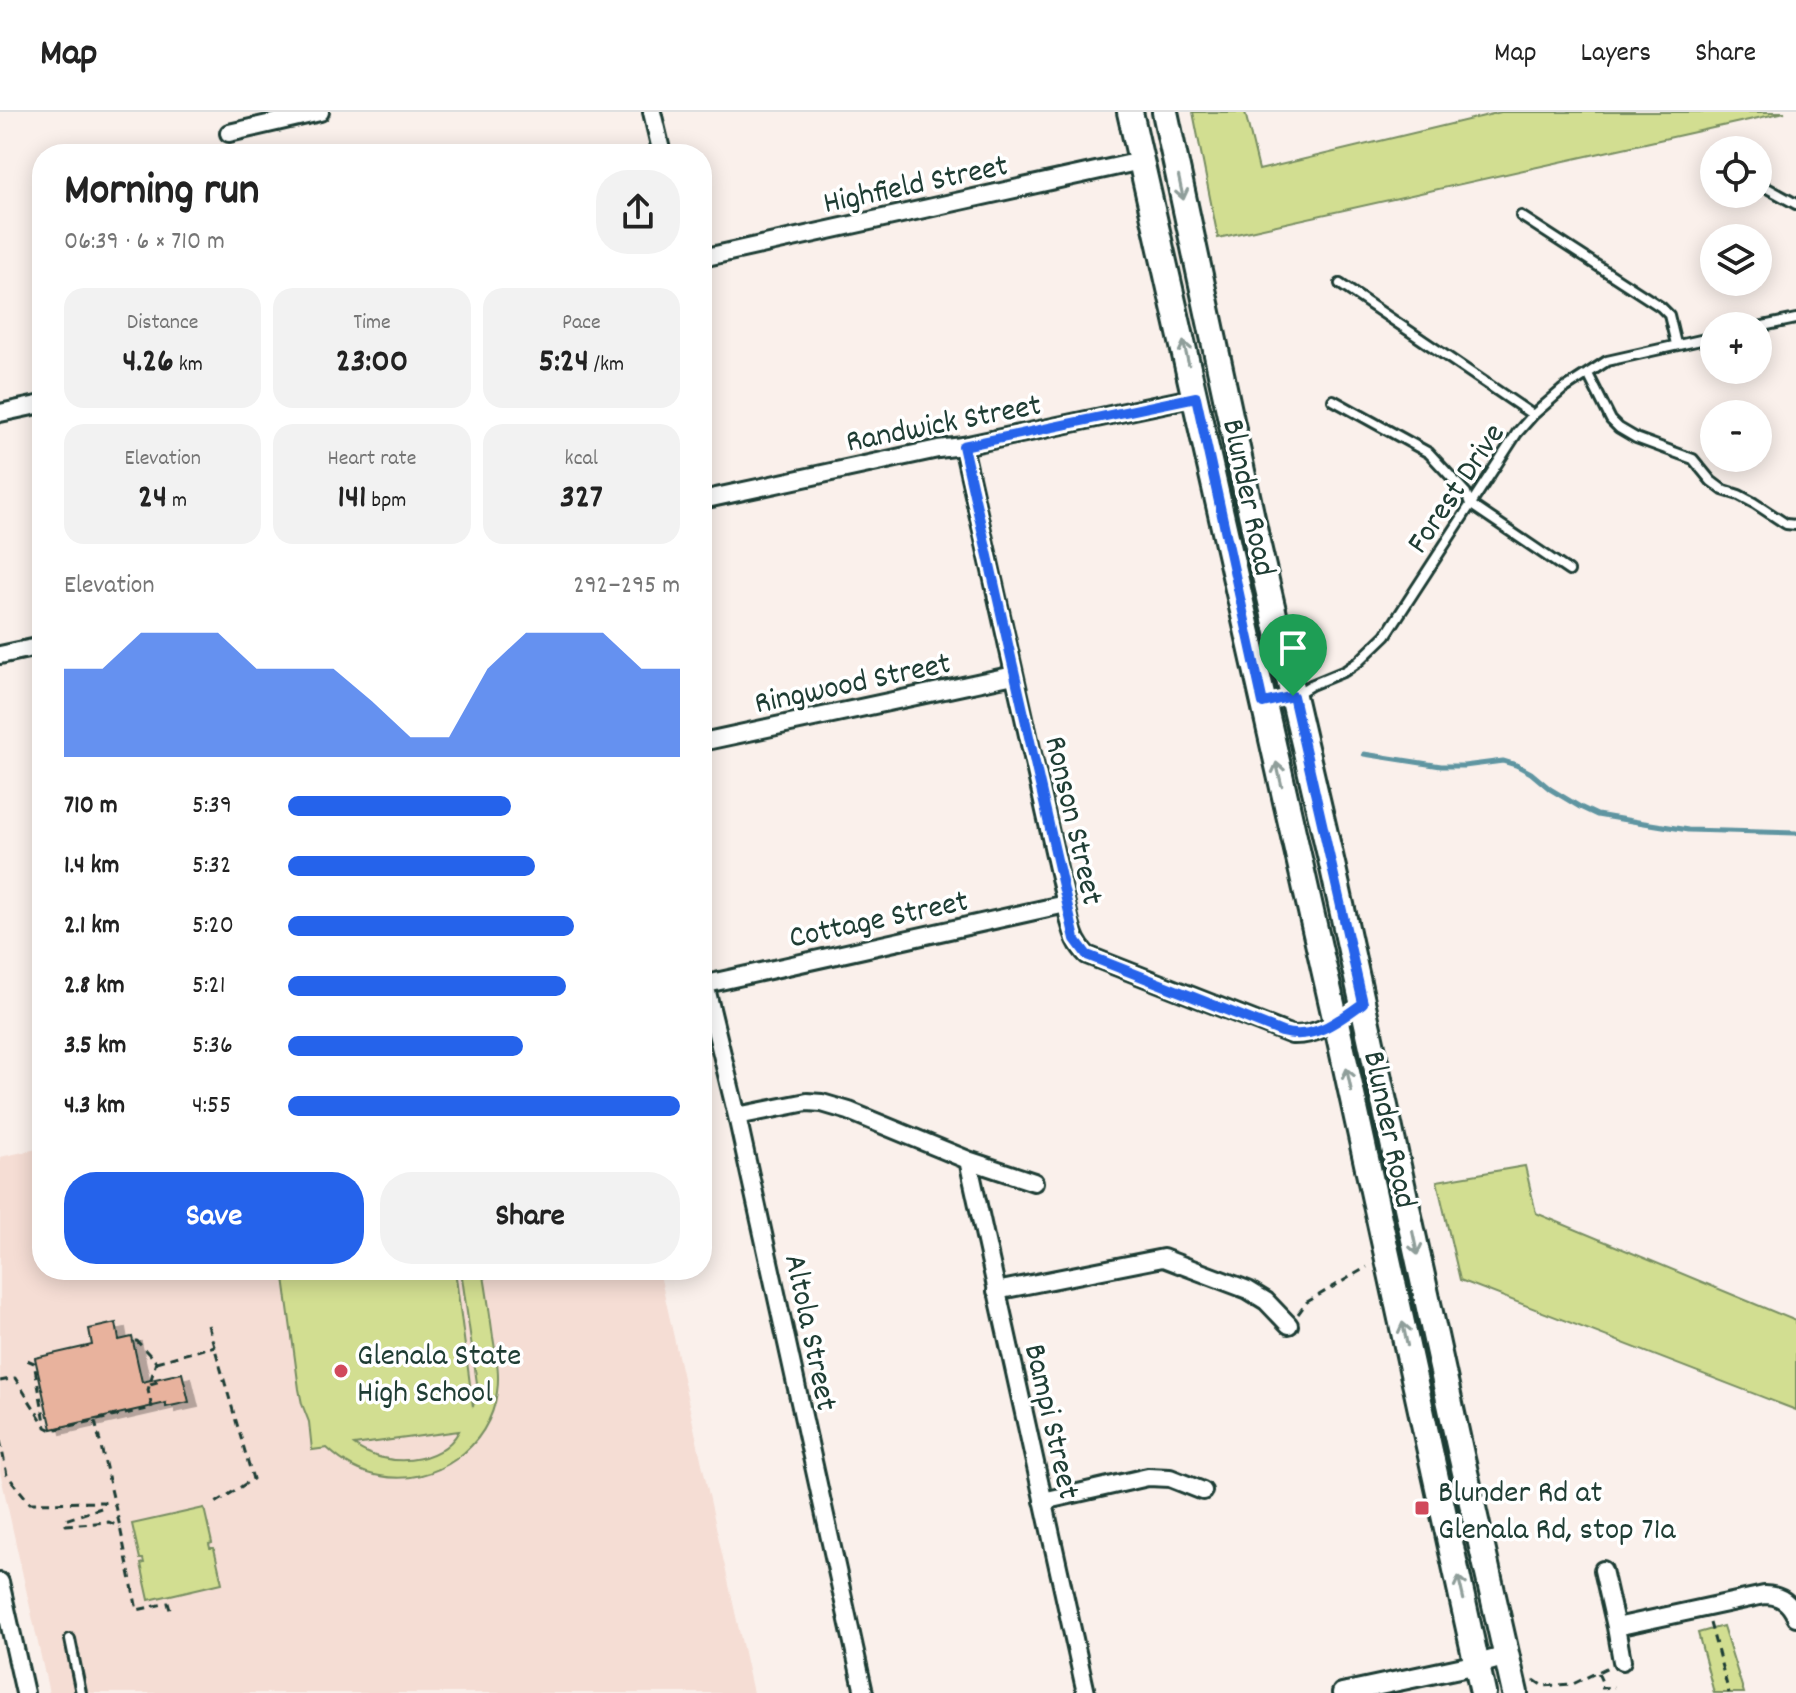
<!DOCTYPE html>
<html lang="en">
<head>
<meta charset="utf-8">
<style>
  body { margin:0; font-family:Dekko,sans-serif; background:#f2f2f2; color:#222; height:100vh; display:flex; flex-direction:column; font-size:30px; white-space:nowrap }
  * { box-sizing:border-box; margin:0 }
  p { font-size:26px; color:#767676 }
  .icon { flex:none; width:44px; height:44px; fill:none; stroke:currentColor; stroke-width:2; stroke-linecap:round; stroke-linejoin:round }
  .map { position:relative; flex:1; overflow:hidden }
  .panel { position:absolute; left:32px; top:32px; width:680px; height:1136px; display:flex; flex-direction:column; background:#fff; border-radius:32px; box-shadow:0 4px 20px #0003 }
  .panel>* { flex:none }
  .fabs { position:absolute; left:1700px; top:24px; display:grid; gap:16px }
  .fabs a { display:grid; place-items:center; width:72px; height:72px; border-radius:50%; background:#fff; box-shadow:0 4px 20px #0003; font-size:40px }
  .pin { position:absolute; display:grid; place-items:center; width:68px; height:68px; color:#fff; margin:-82px -34px; border-radius:50% 50% 50% 0; rotate:-45deg; box-shadow:0 0 8px #0007 }
  .pin .icon { rotate:45deg }
  .round { display:grid; place-items:center; flex:none; width:84px; height:84px; border-radius:32px; background:#f2f2f2 }
  .head { display:flex; align-items:center; justify-content:space-between; height:136px; padding:0 32px }
  h1 { font-size:44px; font-weight:700; line-height:60px }
  .figures { display:grid; grid-template-columns:repeat(3,1fr); gap:12px; height:136px; padding:8px 32px }
  .figures div { display:grid; align-content:center; border-radius:20px; background:#f2f2f2; text-align:center }
  .figures b { font-size:34px; font-weight:700 }
  .figures small { font-size:22px; font-weight:400 }
  .figures p { font-size:22px }
  .chart { height:224px; padding:16px 32px }
  .chart p { display:flex; justify-content:space-between }
  .chart svg { width:100%; height:144px; margin-top:8px; fill:#2563eb; opacity:.7 }
  .cta { display:flex; gap:16px; margin-top:auto; padding:16px 32px }
  .cta a { flex:1; height:92px; border-radius:32px; background:#2563eb; color:#fff; font-size:32px; font-weight:700; line-height:92px; text-align:center }
  .cta a+a { background:#f2f2f2; color:#222 }
  ul { padding:0 32px; list-style:none; font-size:26px }
  li { display:grid; grid-template-columns:128px 96px 1fr; align-items:center; height:60px }
  li i { height:20px; border-radius:10px; background:#2563eb }
  header { display:flex; align-items:center; gap:48px; box-sizing:border-box; height:112px; padding:0 40px; background:#fff; border-bottom:2px solid #e0e0e0 }
  header strong { font-size:38px }
  nav { display:flex; gap:44px; margin-inline-start:auto; font-size:28px }
  .map>svg:first-child { display:block }
</style>
</head>
<body>
<header>
<strong>Map</strong>
<nav><a>Map</a><a>Layers</a><a>Share</a></nav>
</header>
<div class="map">
<svg width="1796" height="1581" viewBox="0 0 1796 1581">
  <defs>
    <filter id="shadow"><feDropShadow dx="9" dy="5" stdDeviation="0" flood-color="#0004"/></filter>
  </defs>
  <rect width="100%" height="100%" fill="#faf0eb"/>
  <filter id="ink" filterUnits="userSpaceOnUse"><feTurbulence type="fractalNoise" baseFrequency=".0125" numOctaves="2"/><feDisplacementMap in="SourceGraphic" scale="16" xChannelSelector="R" yChannelSelector="G"/><feConvolveMatrix kernelMatrix="1 2 1 2 8 2 1 2 1" color-interpolation-filters="sRGB"/></filter>
  <g filter="url(#ink)">
    <path fill="#f5ddd4" d="M42 1036V1158H659L753 1581H49L0 1360V1045Z"/>
    <path fill="#d2de91" stroke="#788e62" stroke-width="2" fill-rule="evenodd" d="M1193 0H1245L1259 58 1501 0H1785L1218 126Z
      M1525 1054 1536 1101 1796 1209V1298L1460 1168 1437 1069Z
      M283 1158H455L473 1295 477 1271 461 1158H483C487 1180 490 1203 493 1225 496 1243 500 1262 497 1280 490 1335 435 1375 380 1364 360 1361 342 1350 327 1336L312 1338 309 1310 302 1292 299 1277ZM459 1319C440 1354 384 1356 354 1333Z
      M204 1396 212 1431 209 1432 210 1436H214L222 1471 149 1488 141 1452 144 1451 143 1447H140L132 1412Z
      M1723 1514 1744 1581H1714L1698 1521Z"/>
    <g fill="none" stroke-linecap="round" stroke-linejoin="round">
      <path stroke="#5e95a1" stroke-width="5" d="M1364 642 1441 654H1464L1503 649 1516 653 1531 661 1550 677 1580 695 1597 703 1638 710 1688 718 1796 721"/>
    </g>
    <path fill="#e8b29d" stroke="#1f3d34" stroke-width="2" filter="url(#shadow)" d="M116 1211 119 1228 132 1225 142 1270 182 1261 189 1290 166 1295V1291L52 1317 49 1304H48L35 1246 92 1233 89 1217Z"/>
    <g fill="none" stroke-linecap="round" stroke-linejoin="round">
      <g stroke="#1f3d34" stroke-width="14">
        <path id="service" d="M1758 71 1796 92
          M1521 104 1661 195 1669 203 1676 232
          M1340 172 1533 303
          M1758 215 1796 207
          M1588 262 1611 308 1619 316 1636 326 1693 347 1711 369 1723 378 1739 383 1754 391 1786 412 1796 413
          M1333 288 1429 341 1466 381 1470 392 1569 459
          M1265 590 1293 584 1311 573 1345 559 1358 550 1386 523 1517 321 1533 303 1562 278 1607 249 1714 225
          M70 1527 81 1581"/>
      </g>
      <g stroke="#1f3d34" stroke-width="22">
        <path id="minor" d="M652 0 662 42
          M229 21 320 0
          M702 146 1141 49
          M0 301 42 292
          M963 334 1070 810C1074 824 1077 833 1087 843L1292 923C1320 924 1342 906 1363 891
          M702 388 938 337 963 334 1196 285
          M0 543 42 534
          M702 630 1014 563
          M705 872 737 1004 864 1581
          M702 873 1066 792
          M737 1004 807 990 822 991 849 999 968 1048 1034 1070
          M968 1048 1086 1581
          M996 1179 1163 1146 1248 1178 1266 1189 1289 1213
          M1043 1389 1148 1365 1170 1366 1203 1379
          M1603 1458 1616 1515 1622 1549
          M0 1470 25 1581
          M1616 1515 1764 1483C1780 1483 1790 1490 1796 1505"/>
      </g>
      <g stroke="#1f3d34" stroke-width="24">
        <path id="tertiary" d="M1342 1581 1478 1552 1507 1544"/>
      </g>
      <g stroke="#1f3d34" stroke-width="30">
        <path id="primary" d="M1130 0 1336 910 1483 1581
          M1165 0 1258 434 1333 756 1462 1347 1515 1581"/>
      </g>
      <path stroke="#1f3d34" stroke-width="3" stroke-dasharray="8 6" stroke-linecap="butt" d="M1298 1202 1307 1190 1367 1155
        M208 1213 253 1367 214 1392
        M27 1248 34 1251 46 1315 52 1318 152 1296 148 1278 156 1250 137 1229H133
        M156 1250 215 1234
        M0 1269 15 1266 44 1312
        M150 1272 161 1269
        M95 1309 120 1415 137 1498 168 1491 171 1501
        M0 1328 7 1363 30 1391 104 1390V1395L65 1408 66 1413 109 1410 120 1415
        M1710 1511 1729 1581
        M1598 1561 1603 1572 1602 1576 1614 1575
        M1534 1568 1543 1574 1573 1572 1608 1555"/>
      <use href="#service" stroke="#fff" stroke-width="8"/>
      <use href="#minor" stroke="#fff" stroke-width="16"/>
      <use href="#tertiary" stroke="#fff" stroke-width="18"/>
      <use href="#primary" stroke="#fff" stroke-width="24"/>
    </g>
    <defs><path id="oneway-shaft" d="M-6 0H5M1.5-3L5.5 0L1.5 3" fill="none" stroke-width="1.6" stroke-linecap="round" stroke-linejoin="round" transform="scale(2)"/></defs>
    <g stroke="#8f9e9a">
      <use href="#oneway-shaft" transform="translate(1181 76) rotate(78)"/>
      <use href="#oneway-shaft" transform="translate(1186 241) rotate(-103)"/>
      <use href="#oneway-shaft" transform="translate(1279 662) rotate(-103)"/>
      <use href="#oneway-shaft" transform="translate(1349 968) rotate(-102)"/>
      <use href="#oneway-shaft" transform="translate(1415 1131) rotate(78)"/>
      <use href="#oneway-shaft" transform="translate(1405 1222) rotate(-102)"/>
      <use href="#oneway-shaft" transform="translate(1461 1476) rotate(-103)"/>
    </g>
  </g>
  <g fill="none" stroke-linecap="round" stroke-linejoin="round" filter="url(#ink)">
    <g stroke="#fff" stroke-width="16">
      <path id="route" d="M1196 285 1263 591 1293 584 1363 891C1338 909 1314 929 1282 920L1087 843 1075 827 963 334Z"/>
    </g>
    <use href="#route" stroke="#2563eb" stroke-width="10"/>
  </g>
  <g fill="#d1495b" stroke="#fff" stroke-width="3">
    <circle cx="341" cy="1259" r="8"/>
    <rect x="1414" y="1388" width="16" height="16" rx="4"/>
  </g>
  <g text-anchor="middle" stroke-width="7" stroke-linejoin="round" paint-order="stroke">
    <g font-size="32" fill="#1f3d34" stroke="#fff">
      <text transform="translate(915 70) rotate(-12)" y="11">Highfield Street</text>
      <text transform="translate(943 309) rotate(-11)" y="11">Randwick Street</text>
      <text transform="translate(1454 375) rotate(-56)" y="11">Forest Drive</text>
      <text transform="translate(1251 385) rotate(78)" y="11">Blunder Road</text>
      <text transform="translate(852 569) rotate(-12)" y="11">Ringwood Street</text>
      <text transform="translate(1076 708) rotate(77)" y="11">Ronson Street</text>
      <text transform="translate(878 805) rotate(-12)" y="11">Cottage Street</text>
      <text transform="translate(1392 1017) rotate(78)" y="11">Blunder Road</text>
      <text transform="translate(813 1220) rotate(78)" y="11">Altola Street</text>
      <text transform="translate(1054 1309) rotate(77)" y="11">Bampi Street</text>
    </g>
    <g font-size="32" fill="#1f3d34" stroke="#fff" text-anchor="start">
      <text x="357" y="1252">Glenala State<tspan x="357" dy="37">High School</tspan></text>
      <text x="1438" y="1389">Blunder Rd at<tspan x="1438" dy="37">Glenala Rd, stop 71a</tspan></text>
    </g>
  </g>
</svg>
<div class="fabs">
<a><svg class="icon" aria-label="locate" viewBox="0 0 24 24"><circle cx="12" cy="12" r="6"/><path d="M12 2v4M12 18v4M2 12h4M18 12h4"/></svg></a>
<a><svg class="icon" aria-label="layers" viewBox="0 0 24 24"><path d="M12 4l9 5-9 5-9-5zM3 14l9 5 9-5"/></svg></a>
<a>+</a>
<a>−</a>
</div>
<div class="pin" style="left:1293px;top:584px;background:#1e9e55"><svg class="icon" aria-label="arrive" viewBox="0 0 24 24"><path d="M6 21V4h12l-3 4 3 4H6"/></svg></div>
<section class="panel">
<div class="head"><div><h1>Morning run</h1><p>06:39 · 6 × 710 m</p></div><a class="round"><svg class="icon" aria-label="share" viewBox="0 0 24 24"><path d="M12 15V3M7 8l5-5 5 5M5 13v7h14v-7"/></svg></a></div>
<div class="figures">
<div><p>Distance</p><b>4.26<small> km</small></b></div>
<div><p>Time</p><b>23:00</b></div>
<div><p>Pace</p><b>5:24<small> /km</small></b></div>
</div>
<div class="figures">
<div><p>Elevation</p><b>24<small> m</small></b></div>
<div><p>Heart rate</p><b>141<small> bpm</small></b></div>
<div><p>kcal</p><b>327</b></div>
</div>
<div class="chart"><p><span>Elevation</span>292–295 m</p>
<svg viewBox="0 0 160 44" preserveAspectRatio="none"><path d="M0 44V17L10 17L20 6L30 6L40 6L50 17L60 17L70 17L80 27L90 38L100 38L110 17L120 6L130 6L140 6L150 17L160 17V44z"/></svg>
</div>
<ul>
<li><b>710 m</b>5:39<i style="width:57%"></i></li>
<li><b>1.4 km</b>5:32<i style="width:63%"></i></li>
<li><b>2.1 km</b>5:20<i style="width:73%"></i></li>
<li><b>2.8 km</b>5:21<i style="width:71%"></i></li>
<li><b>3.5 km</b>5:36<i style="width:60%"></i></li>
<li><b>4.3 km</b>4:55<i style="width:100%"></i></li>
</ul>
<div class="cta"><a>Save</a><a>Share</a></div>
</section>
</div>
</body>
</html>
